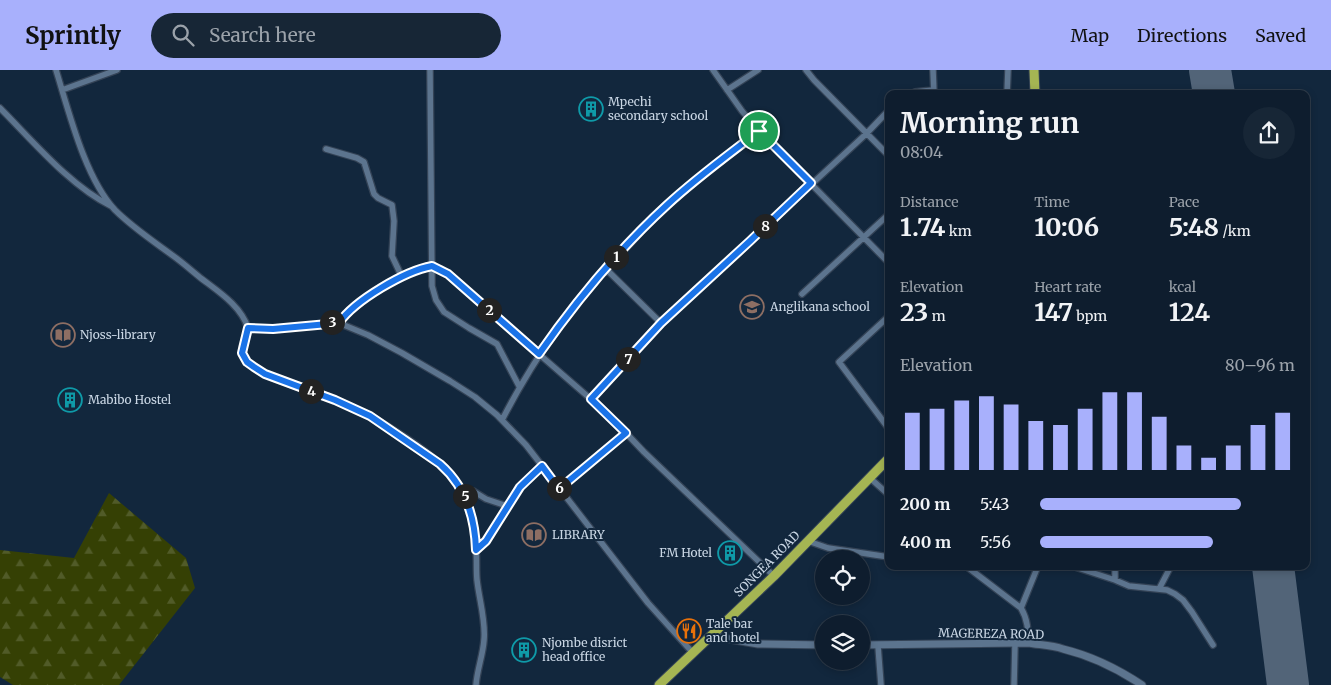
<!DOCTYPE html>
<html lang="en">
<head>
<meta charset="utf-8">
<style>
  body { margin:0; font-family:Merriweather,serif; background:#172636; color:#f1f3f6; height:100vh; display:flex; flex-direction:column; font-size:19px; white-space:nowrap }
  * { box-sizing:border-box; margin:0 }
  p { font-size:16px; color:#9ba2aa }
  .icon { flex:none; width:28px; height:28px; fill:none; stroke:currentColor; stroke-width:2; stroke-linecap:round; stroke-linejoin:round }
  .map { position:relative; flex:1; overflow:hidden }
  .drawer { position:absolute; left:885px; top:20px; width:425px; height:480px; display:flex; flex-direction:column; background:#0e1d2e; border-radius:10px; box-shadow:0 2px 8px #0003,0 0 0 1px #2e3b4a }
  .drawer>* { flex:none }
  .tools { position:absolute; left:815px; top:480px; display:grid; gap:10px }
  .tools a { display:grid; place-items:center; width:55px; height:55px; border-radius:50%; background:#0e1d2e; box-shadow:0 2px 8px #0003,0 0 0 1px #2e3b4a; font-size:25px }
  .pin { position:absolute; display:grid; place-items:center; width:42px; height:42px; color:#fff; margin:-21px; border:2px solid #fff; border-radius:50%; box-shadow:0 1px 5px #0007 }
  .km { position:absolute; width:25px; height:25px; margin:-12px; border-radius:50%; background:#222; color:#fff; font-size:14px; line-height:25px; text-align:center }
  .round { display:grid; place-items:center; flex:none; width:52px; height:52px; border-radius:26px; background:#172636 }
  .summary { display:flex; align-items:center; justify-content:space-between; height:85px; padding:0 15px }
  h1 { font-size:28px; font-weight:700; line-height:38px }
  .figures { display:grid; grid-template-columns:repeat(3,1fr); gap:8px; height:85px; padding:5px 15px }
  .figures div { display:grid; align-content:center }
  .figures b { font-size:25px; font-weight:700 }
  .figures small { font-size:14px; font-weight:400 }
  .figures p { font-size:14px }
  .chart { height:140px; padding:10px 15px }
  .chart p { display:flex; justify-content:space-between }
  .chart svg { width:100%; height:90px; margin-top:5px; stroke:#a8b0fc; stroke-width:6 }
  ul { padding:0 15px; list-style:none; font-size:16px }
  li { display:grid; grid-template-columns:80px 60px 1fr; align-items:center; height:38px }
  li i { height:12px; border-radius:6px; background:#a8b0fc }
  header { display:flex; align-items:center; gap:30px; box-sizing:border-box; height:70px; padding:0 25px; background:#a8b0fc; color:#111 }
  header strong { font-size:24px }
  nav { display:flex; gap:28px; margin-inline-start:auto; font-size:18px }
  .search { width:350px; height:45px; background:#172636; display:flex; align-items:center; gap:12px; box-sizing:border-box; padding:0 18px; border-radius:28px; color:#9ba2aa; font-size:19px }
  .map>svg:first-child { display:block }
</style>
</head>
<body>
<header>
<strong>Sprintly</strong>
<div class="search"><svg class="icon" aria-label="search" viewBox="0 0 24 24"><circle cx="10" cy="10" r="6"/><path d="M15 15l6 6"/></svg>Search here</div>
<nav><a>Map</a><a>Directions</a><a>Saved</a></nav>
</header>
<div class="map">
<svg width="1331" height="615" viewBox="0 0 1331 615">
  <defs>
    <pattern id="forest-firs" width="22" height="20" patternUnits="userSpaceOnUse" patternTransform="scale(1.25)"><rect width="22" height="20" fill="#354004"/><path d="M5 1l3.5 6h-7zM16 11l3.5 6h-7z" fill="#515b28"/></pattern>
  </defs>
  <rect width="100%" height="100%" fill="#12273d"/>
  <path fill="url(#forest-firs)" d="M109 423 186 488 195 518 119 615H13L0 607V480L74 488Z"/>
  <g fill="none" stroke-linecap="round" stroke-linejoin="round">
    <path stroke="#526478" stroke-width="42" d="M1210 0 1214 24
      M1273 496 1288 615"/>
    <g stroke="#344356" stroke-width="8">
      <path id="minor" d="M56 0C69 42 85 108 115 140 132 157 153 171 172 185 182 192 192 201 202 209 219 222 241 236 248 258 246 267 239 278 243 287 252 305 315 322 335 330 371 344 445 386 462 421 472 440 476 459 476 480 477 490 476 500 477 510 479 529 486 551 484 570 483 585 477 600 476 615
        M430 0 432 216 436 230 444 242 469 258 497 274 519 316
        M713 0 742 41 759 61 889 193
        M806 0 814 10 889 86
        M933 0 934 24
        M62 20 117 0
        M727 20 758 0
        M911 24 915 22 933 20
        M1007 24 1008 0
        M0 38C32 70 70 116 111 136
        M326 79 357 88 364 92 374 124 378 128 392 135 394 151 392 186 402 207
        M606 199 661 253
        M802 224 889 144
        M889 246 839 292 889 359
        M339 253C350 236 413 194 433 196 435 197 439 199 441 199L608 344 644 382 774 506
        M248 258 273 259 339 253 368 265 402 283 450 311 475 327 497 345 526 375 648 533 693 583
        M591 329 661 253 866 64 889 40
        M502 350C537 282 575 231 628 176 641 162 653 147 667 135 696 108 728 85 759 61
        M870 408 889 425
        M559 419 626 363
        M463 422 473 421 486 429 507 436
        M808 471 828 478 889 487
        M476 480 486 471 520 417 542 396
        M966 496 1021 538C1028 550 1028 560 1028 573
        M1072 496 1115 510 1129 516 1167 520 1175 524 1183 530 1192 542 1213 575
        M1115 510V496
        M1159 519 1171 496
        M1021 538 1038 496
        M878 576 881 615
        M1014 615 1015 574"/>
    </g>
    <g stroke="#344356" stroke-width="9">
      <path id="tertiary" d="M712 566 758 574 824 575
        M861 575 1028 573C1040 575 1052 575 1063 579 1092 586 1118 599 1142 615"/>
    </g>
    <g stroke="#344356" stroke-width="11">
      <path id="trunk" d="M1034 0 1035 24
        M659 615 774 506 889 388"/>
    </g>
    <use href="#minor" stroke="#5c748e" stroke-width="5.5"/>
    <use href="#tertiary" stroke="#5c748e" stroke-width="7"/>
    <use href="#trunk" stroke="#a5b553" stroke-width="9"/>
  </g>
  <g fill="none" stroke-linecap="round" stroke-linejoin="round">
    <g stroke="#fff" stroke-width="10">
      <path id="route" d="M759 61 811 113 750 171 661 253 591 329 626 363 559 419 542 396 520 417 486 471 476 480C475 447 465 416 440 394L370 346 335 330 265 304 254 297 247 292 242 283 248 258 273 259 339 253C355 230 405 201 432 196L448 204 539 284C576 231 619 179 667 135 696 108 728 85 759 61Z"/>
    </g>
    <use href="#route" stroke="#1a73e8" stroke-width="6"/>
  </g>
  <defs>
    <g id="building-ring" transform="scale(1.25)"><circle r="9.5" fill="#12273d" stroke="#0f9aa8" stroke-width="1.5"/><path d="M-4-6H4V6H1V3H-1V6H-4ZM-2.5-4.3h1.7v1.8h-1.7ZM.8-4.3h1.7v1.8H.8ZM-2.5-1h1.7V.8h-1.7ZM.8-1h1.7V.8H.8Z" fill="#0f9aa8"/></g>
    <g id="school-ring" transform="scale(1.25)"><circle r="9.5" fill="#12273d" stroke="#8d6e63" stroke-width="1.5"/><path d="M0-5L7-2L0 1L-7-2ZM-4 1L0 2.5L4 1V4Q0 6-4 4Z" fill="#8d6e63"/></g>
    <g id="library-ring" transform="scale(1.25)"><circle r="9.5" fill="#12273d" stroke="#8d6e63" stroke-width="1.5"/><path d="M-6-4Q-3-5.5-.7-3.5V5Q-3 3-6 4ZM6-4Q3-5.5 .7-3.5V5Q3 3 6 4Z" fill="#8d6e63"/></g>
    <g id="restaurant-ring" transform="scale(1.25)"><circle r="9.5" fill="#12273d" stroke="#e8710a" stroke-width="1.5"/><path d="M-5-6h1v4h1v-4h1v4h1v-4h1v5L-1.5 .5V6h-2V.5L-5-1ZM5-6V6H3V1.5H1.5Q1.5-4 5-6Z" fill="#e8710a"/></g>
  </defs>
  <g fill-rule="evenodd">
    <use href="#building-ring" x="591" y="39"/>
    <use href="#school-ring" x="752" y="237"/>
    <use href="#library-ring" x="63" y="265"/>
    <use href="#building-ring" x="70" y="330"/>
    <use href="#library-ring" x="534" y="465"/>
    <use href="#building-ring" x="730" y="483"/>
    <use href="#restaurant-ring" x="689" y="561"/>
    <use href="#building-ring" x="524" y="580"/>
  </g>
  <g text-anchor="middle" stroke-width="4" stroke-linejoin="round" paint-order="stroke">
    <g font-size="12" fill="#c9d6e4" stroke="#12273d" text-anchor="start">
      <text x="608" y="36">Mpechi<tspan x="608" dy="14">secondary school</tspan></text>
      <text x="770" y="241">Anglikana school</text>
      <text x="80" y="269">Njoss-library</text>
      <text x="88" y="334">Mabibo Hostel</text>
      <text x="552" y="469">LIBRARY</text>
      <text x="712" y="487" text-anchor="end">FM Hotel</text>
      <text x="706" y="558">Tale bar<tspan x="706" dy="14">and hotel</tspan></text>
      <text x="542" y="577">Njombe disrict<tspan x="542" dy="14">head office</tspan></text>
    </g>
    <g font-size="12" fill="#c9d6e4" stroke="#12273d">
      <text transform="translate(767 494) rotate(-45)" y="4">SONGEA ROAD</text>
      <text transform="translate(991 564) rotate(1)" y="4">MAGEREZA ROAD</text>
    </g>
  </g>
</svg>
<div class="tools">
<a><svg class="icon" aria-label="locate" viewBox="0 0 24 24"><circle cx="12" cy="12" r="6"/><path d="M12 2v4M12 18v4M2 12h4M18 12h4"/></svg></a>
<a><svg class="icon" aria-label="layers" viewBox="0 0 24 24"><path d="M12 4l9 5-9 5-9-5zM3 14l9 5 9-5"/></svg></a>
</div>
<div class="pin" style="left:759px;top:61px;background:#1e9e55"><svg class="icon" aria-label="arrive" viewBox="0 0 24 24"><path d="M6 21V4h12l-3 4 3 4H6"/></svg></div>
<b class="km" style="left:616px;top:187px">1</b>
<b class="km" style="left:489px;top:240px">2</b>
<b class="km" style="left:332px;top:252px">3</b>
<b class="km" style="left:311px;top:321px">4</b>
<b class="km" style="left:465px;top:426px">5</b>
<b class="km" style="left:559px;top:418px">6</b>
<b class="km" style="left:628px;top:289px">7</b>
<b class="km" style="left:765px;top:156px">8</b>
<section class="drawer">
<div class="summary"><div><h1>Morning run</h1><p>08:04</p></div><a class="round"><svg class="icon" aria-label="share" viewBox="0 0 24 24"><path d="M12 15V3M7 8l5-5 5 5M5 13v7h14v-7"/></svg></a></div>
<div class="figures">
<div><p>Distance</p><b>1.74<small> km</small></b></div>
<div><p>Time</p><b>10:06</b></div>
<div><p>Pace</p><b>5:48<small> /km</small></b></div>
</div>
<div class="figures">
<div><p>Elevation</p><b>23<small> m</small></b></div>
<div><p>Heart rate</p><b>147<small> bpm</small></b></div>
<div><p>kcal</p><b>124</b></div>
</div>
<div class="chart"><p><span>Elevation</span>80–96 m</p>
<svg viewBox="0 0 160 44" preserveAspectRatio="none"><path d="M5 44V16M15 44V14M25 44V10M35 44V8M45 44V12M55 44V20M65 44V22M75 44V14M85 44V6M95 44V6M105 44V18M115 44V32M125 44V38M135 44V32M145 44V22M155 44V16"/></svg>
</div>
<ul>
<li><b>200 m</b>5:43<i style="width:79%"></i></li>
<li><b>400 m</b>5:56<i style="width:68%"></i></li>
</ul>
</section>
</div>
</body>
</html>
